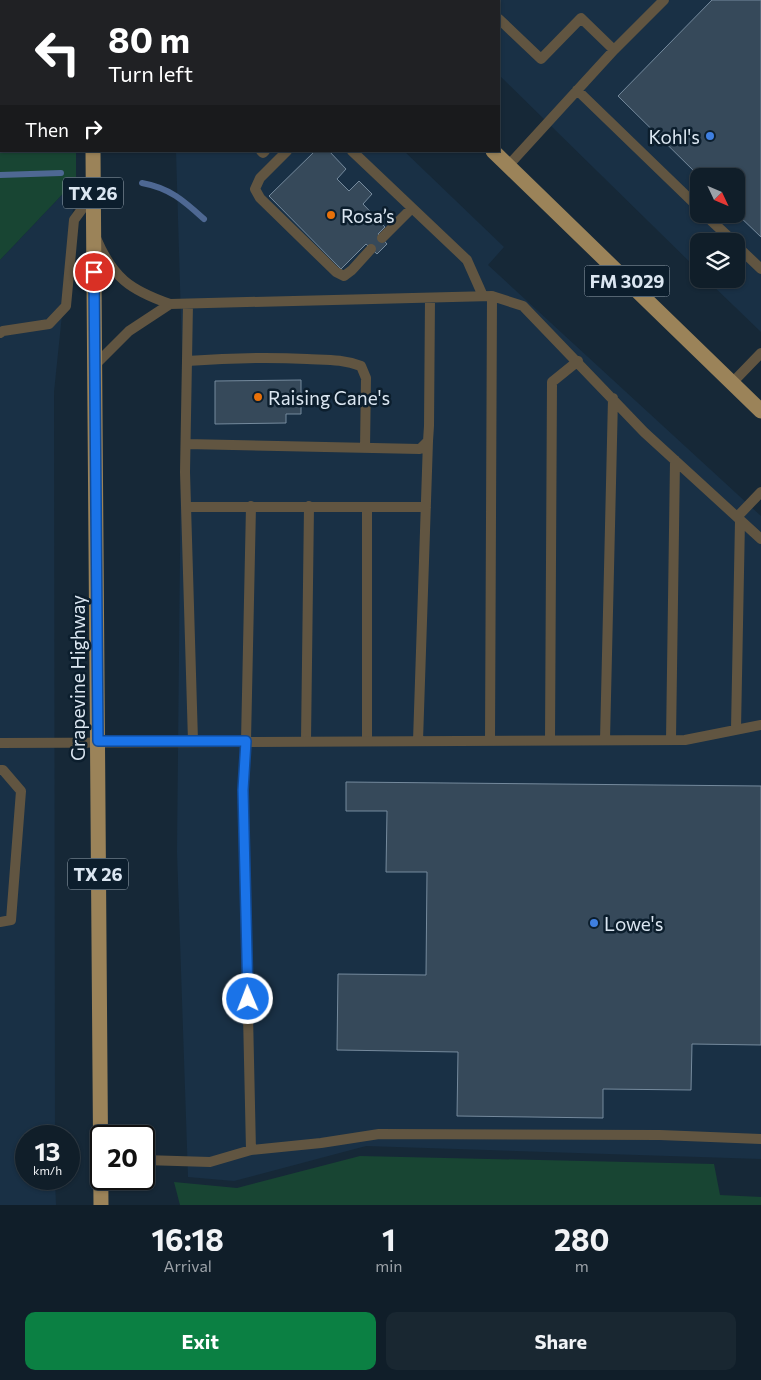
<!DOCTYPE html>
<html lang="en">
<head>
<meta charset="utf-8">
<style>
  body { margin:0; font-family:Commissioner,sans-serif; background:#192731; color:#f1f3f6; height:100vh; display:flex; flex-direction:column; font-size:19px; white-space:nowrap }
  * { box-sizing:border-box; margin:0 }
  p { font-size:16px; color:#9ca2a8 }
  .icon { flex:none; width:28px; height:28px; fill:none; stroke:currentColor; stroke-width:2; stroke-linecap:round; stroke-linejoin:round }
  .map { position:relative; height:1205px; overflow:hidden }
  .panel { display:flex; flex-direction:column; background:#101e29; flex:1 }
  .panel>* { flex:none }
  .top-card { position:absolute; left:0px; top:0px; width:500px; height:152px; box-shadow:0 1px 4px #0004,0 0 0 1px #303c46; background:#202124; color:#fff; overflow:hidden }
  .needle { width:32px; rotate:134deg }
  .tools { position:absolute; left:690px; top:168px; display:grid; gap:10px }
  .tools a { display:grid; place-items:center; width:55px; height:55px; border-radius:10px; background:#101e29; box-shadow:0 1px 4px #0004,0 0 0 1px #303c46; font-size:25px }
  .speed { position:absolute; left:15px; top:1125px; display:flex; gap:10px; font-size:25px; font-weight:700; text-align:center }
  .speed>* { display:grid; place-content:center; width:65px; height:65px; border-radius:50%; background:#101e29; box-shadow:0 1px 4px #0004,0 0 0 1px #303c46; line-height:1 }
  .speed small { font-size:12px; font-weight:400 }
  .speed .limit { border:2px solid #111; border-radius:8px; background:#fff; color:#111 }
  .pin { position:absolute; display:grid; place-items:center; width:42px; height:42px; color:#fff; margin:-21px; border:2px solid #fff; border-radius:50%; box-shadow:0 1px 5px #0007 }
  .me { position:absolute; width:55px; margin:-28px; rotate:359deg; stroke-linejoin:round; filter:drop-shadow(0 0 4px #0008) }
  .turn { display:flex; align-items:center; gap:18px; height:105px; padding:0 25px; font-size:22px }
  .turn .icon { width:65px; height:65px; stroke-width:2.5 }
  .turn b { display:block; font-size:35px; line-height:42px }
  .then { display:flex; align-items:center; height:48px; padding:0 25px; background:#0003; gap:10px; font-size:19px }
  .eta { display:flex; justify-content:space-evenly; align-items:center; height:85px; text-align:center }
  .eta b { font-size:30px; font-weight:700; line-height:35px }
  .primary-button { display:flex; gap:10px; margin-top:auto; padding:10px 25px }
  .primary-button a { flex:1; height:58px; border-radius:10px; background:#0b8043; color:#fff; font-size:20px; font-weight:700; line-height:58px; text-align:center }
  .primary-button a+a { background:#192731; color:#f1f3f6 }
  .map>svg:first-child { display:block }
  .built { fill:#193045; fill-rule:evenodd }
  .green { fill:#184533 }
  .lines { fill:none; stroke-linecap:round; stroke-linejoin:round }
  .stream { stroke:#4e6893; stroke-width:6 }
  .building { fill:#36495a; stroke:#758a9d }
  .lane { stroke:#615541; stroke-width:10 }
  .primary { stroke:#9b8359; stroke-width:15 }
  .route-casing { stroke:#114b97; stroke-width:12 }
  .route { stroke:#1a73e8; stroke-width:9 }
  .shop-dot { fill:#3f7fe0; stroke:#0c1e2d; stroke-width:2 }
  .food-dot { fill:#e8710a; stroke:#0c1e2d; stroke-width:2 }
  .labels { text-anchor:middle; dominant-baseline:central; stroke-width:5; stroke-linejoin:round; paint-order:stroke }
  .shield { fill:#0c1e2d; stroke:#9daab6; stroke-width:1 }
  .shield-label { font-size:18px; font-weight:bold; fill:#dbe6f1 }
  .poi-label { font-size:19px; fill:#dbe6f1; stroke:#0c1e2d; text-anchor:start }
  .street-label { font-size:19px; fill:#dbe6f1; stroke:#0c1e2d }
</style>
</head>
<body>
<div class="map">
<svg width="761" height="1205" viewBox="0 0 761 1205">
  <rect width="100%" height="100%" fill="#162837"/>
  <path class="built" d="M422,0H761V332L706,279H736V241H699V271L499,75V1ZM699,176H736V214H699Z
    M176,151H404L504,247L488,265L761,516V1159L366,1146L234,1181L188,1177L177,852L182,353Z
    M76,180L54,392L55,1136H26V1179H55L56,1205H0V260Z"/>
  <path class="green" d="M0,0H75L1,1V151H76V180L0,260Z
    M360,1156L714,1164L720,1195L761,1197V1205H180L174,1182L237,1188Z"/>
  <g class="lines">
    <path class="stream" d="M0,175L61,173
      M142,183C170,188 184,201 204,219"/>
  </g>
  <path class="building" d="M712,0H761V237L736,213V176H699L618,96Z
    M315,151H329L346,169L337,179L349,191L359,181L372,194L363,204L385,227L378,234L387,244L377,254L366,244L341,269L269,196Z
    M301,380V414H286V423L215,424V381Z
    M346,782L761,786V1045L692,1044L691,1090L603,1089V1118L457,1116L458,1052L337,1050L338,974L426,975L427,872H386L387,811H346Z"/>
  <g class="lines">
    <path class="lane" d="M479,0L480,1
      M400,1L401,0
      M499,19L541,59L581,18L614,50L664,0
      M577,90L699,208
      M261,151L263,153L265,151
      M287,151L260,178L255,189L260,198L336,272L344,276L352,270L371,249
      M352,151L467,260L483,296
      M508,166L614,50
      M704,214L733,241
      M96,238C113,278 130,290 170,304L492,296L523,306L644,432L761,539
      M382,238L412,208
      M736,245L761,269
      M188,304L185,472L193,741
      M0,333L3,331L49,324L66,306L74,220L93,194
      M187,361C227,358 267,357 307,359C326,360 343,359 361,366L366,378L365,448
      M95,365L129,331L170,304
      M732,383L761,353
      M186,444L420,449L428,441L429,426L430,298
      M251,506L246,741L243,790L251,1150
      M186,507H426
      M737,517L761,492
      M736,729L740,520
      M490,740L492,296
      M550,740L552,382L578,361
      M605,740L613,398
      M671,740L675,460
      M306,741L309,506
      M367,741V507
      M418,741L428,441
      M0,743L685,740L761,725
      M0,770H3L21,791L11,920L0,922
      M144,1160L210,1162L251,1150L321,1143L379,1134L660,1135L761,1139"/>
    <path class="primary" d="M92,0V1
      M338,0L339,1
      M93,151L101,1205
      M493,151L761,411"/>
  </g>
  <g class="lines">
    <defs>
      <path id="route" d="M94,272L98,741H246L243,790L248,999"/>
    </defs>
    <use href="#route" class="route-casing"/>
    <use href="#route" class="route"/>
  </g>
  <g class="shop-dot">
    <circle cx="710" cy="136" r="5"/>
    <circle cx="594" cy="923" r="5"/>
  </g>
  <g class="food-dot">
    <circle cx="331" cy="215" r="5"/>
    <circle cx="258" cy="397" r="5"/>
  </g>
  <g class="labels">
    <g class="shield">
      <rect x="63" y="177.5" width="60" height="31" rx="4"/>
      <rect x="584.5" y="265.5" width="85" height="31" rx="4"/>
      <rect x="68" y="858.5" width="60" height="31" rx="4"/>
    </g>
    <g class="shield-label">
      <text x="93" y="193">TX 26</text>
      <text x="627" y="281">FM 3029</text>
      <text x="98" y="874">TX 26</text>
    </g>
    <g class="poi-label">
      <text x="700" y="136" text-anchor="end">Kohl's</text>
      <text x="341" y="215">Rosa’s</text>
      <text x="268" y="397">Raising Cane's</text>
      <text x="604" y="923">Lowe's</text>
    </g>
    <g class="street-label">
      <text transform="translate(77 678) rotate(-90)">Grapevine Highway</text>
    </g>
  </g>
</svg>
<div class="tools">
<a><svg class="needle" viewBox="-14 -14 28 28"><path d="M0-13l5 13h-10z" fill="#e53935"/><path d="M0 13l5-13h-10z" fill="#9ca2a8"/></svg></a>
<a><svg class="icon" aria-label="layers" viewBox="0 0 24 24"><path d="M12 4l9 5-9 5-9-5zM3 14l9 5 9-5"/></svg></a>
</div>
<div class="speed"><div>13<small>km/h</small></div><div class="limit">20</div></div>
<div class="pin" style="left:94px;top:272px;background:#d93025"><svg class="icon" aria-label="arrive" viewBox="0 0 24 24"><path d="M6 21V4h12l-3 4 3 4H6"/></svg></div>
<svg class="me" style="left:248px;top:999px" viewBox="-20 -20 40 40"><circle r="17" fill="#1a73e8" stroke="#fff" stroke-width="3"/><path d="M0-11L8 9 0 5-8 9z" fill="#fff"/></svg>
<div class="top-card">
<div class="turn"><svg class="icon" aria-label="left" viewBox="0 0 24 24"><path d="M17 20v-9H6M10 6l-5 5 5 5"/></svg><div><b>80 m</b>Turn left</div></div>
<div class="then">Then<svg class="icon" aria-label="right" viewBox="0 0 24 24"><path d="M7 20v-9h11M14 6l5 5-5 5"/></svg></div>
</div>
</div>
<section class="panel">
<div class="eta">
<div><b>16:18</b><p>Arrival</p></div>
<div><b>1</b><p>min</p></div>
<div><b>280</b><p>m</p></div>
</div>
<div class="primary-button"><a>Exit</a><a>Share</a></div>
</section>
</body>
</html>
